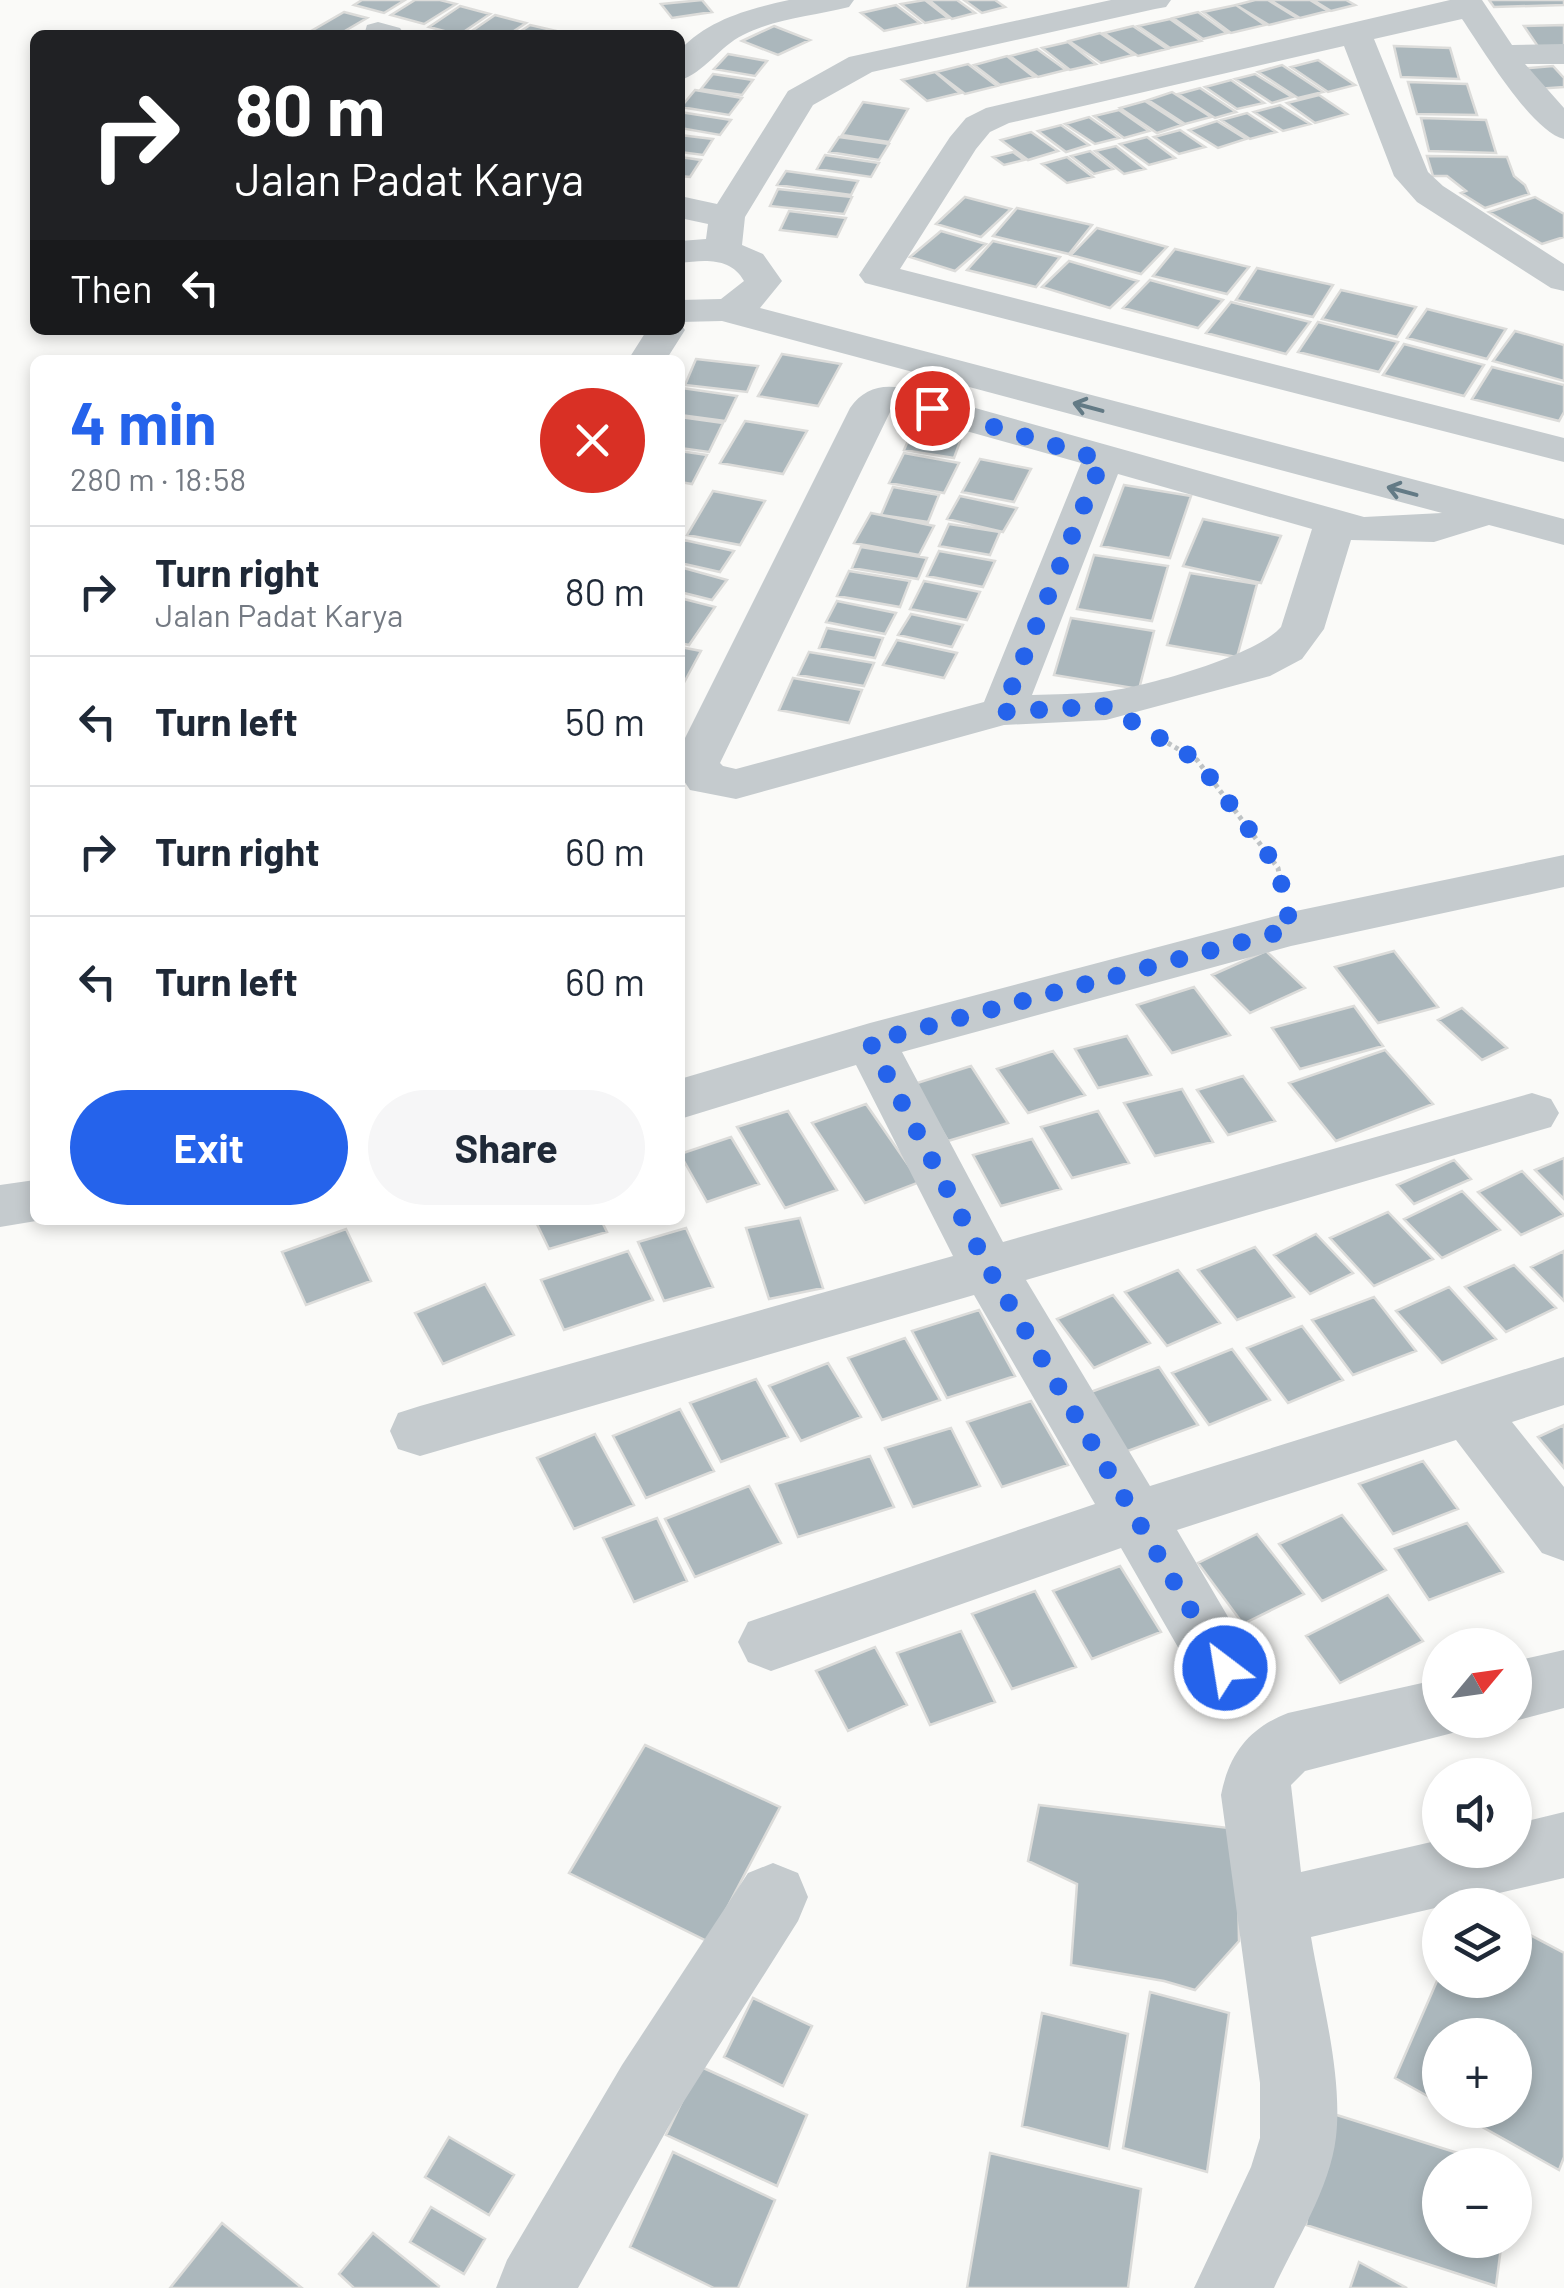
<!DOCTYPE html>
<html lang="en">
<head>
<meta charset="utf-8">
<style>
  body { margin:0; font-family:Barlow,sans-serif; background:#f6f6f7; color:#1f2937; height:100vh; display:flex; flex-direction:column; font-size:38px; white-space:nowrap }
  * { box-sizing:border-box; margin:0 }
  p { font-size:32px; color:#747a83 }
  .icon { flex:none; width:55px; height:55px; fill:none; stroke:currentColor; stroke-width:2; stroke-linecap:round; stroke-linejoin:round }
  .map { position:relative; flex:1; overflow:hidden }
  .drawer { position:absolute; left:30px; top:355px; width:655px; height:870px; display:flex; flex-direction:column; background:#fff; border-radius:15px; box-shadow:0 5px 15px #0003 }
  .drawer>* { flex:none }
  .banner { position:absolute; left:30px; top:30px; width:655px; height:305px; border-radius:15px; box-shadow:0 5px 15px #0003; background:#202124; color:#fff; overflow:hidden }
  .needle { width:65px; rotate:61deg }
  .controls { position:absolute; left:1422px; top:1628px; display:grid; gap:20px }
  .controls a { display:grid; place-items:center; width:110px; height:110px; border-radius:50%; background:#fff; box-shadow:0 5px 15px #0003; font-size:50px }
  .pin { position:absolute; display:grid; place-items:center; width:85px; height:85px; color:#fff; margin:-42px; border:5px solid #fff; border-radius:50%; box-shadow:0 2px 10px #0007 }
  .me { position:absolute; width:110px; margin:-55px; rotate:329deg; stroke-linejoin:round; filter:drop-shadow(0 0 8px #0008) }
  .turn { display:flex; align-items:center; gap:35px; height:210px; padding:0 40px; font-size:45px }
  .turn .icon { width:130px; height:130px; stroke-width:2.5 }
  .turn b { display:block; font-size:70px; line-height:85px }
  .then { display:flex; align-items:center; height:95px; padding:0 40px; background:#0003; gap:20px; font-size:38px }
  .round { display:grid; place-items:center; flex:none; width:105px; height:105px; border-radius:52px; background:#f6f6f7 }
  .head { display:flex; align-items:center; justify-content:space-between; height:170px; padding:0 40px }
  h1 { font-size:60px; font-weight:700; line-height:75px; color:#2563eb }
  .action { display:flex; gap:20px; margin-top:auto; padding:20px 40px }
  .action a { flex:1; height:115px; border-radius:60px; background:#2563eb; color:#fff; font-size:40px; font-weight:700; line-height:115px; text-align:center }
  .action a+a { background:#f6f6f7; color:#1f2937 }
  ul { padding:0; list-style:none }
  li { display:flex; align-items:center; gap:30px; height:130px; padding:0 40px; border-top:2px solid #e0e1e3 }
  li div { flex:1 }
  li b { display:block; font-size:38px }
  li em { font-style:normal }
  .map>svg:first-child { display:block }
  .building { fill:#abb7bc; stroke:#dcdcda; stroke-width:2.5 }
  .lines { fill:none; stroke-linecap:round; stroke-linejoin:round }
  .path { stroke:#bfc3c5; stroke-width:5; stroke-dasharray:4 4; stroke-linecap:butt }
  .minor { fill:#c5cbce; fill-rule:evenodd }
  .oneway { stroke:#637a85 }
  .route { stroke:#2563eb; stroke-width:18; stroke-dasharray:0 32.4 }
</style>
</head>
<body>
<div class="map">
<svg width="1564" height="2288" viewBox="0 0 1564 2288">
  <rect width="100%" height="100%" fill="#fafaf8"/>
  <path class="building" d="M362,0H405L384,13L354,5Z
    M415,0H440L456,4L424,24L391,15Z
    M702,0L712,12L672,18L661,4Z
    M925,0L948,18L925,23L901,4Z
    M929,0H957L975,13L952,19Z
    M964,0H995L1005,7L982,13Z
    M1255,0H1268L1297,18L1269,25L1236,5Z
    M1270,0H1310L1328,11L1300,18Z
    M1313,0H1346L1355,5L1331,11Z
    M1489,0H1564V5L1494,7Z
    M896,5L920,23L884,31L861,13Z
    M1236,5L1265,25L1231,33L1203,12Z
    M460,6L490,14L459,35L429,27Z
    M344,12L367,18L338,35L313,30Z
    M1198,12L1227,33L1203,39L1173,18Z
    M495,15L526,23L508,35H466Z
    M1170,19L1201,41L1170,48L1138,26Z
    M530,25L565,33L515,35Z
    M1564,25V48H1539L1524,26Z
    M774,26L810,40L778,55L742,41Z
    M1133,26L1167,49L1138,56L1104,33Z
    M1100,33L1133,55L1101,63L1069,41Z
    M1068,42L1096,64L1070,70L1042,48Z
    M1394,46L1450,48L1459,79L1401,77Z
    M1037,49L1066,70L1038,77L1010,56Z
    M728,54L767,61L755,76L714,69Z
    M1007,56L1034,77L1000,85L974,65Z
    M1318,60L1355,85L1328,92L1291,67Z
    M968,64L997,86L965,94L936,72Z
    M1282,65L1323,92L1298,98L1258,72Z
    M1553,66L1564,78V87L1536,89L1518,69Z
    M935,72L960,93L927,101L902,80Z
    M713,74L753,80L742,95L701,89Z
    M1255,74L1292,97L1272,103L1235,79Z
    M1231,80L1264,103L1237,109L1205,87Z
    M1408,82L1467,84L1477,115L1417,114Z
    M1200,88L1236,112L1215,118L1178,94Z
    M695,90L742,98L729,115L681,107Z
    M1172,92L1211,117L1185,124L1148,100Z
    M1319,95L1347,114L1315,123L1287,103Z
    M1145,101L1182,125L1157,133L1120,108Z
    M863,102L908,109L889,142L842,135Z
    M1280,105L1310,124L1283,131L1254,112Z
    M1119,110L1149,131L1124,138L1094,116Z
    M680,112L731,120L720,135L680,128Z
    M1247,113L1276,132L1250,139L1221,120Z
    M1089,117L1119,138L1095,144L1065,124Z
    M1421,118L1486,120L1496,153L1429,151Z
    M1217,121L1246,139L1218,148L1189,130Z
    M1061,125L1089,145L1066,152L1038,131Z
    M1180,130L1205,147L1179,154L1154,137Z
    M1031,132L1058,151L1028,160L1001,140Z
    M680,135L713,139L703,155L680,152Z
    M839,137L889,144L879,160L829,152Z
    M1147,137L1175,158L1149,165L1120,144Z
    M1116,146L1145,169L1124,174L1095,151Z
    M1090,151L1113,169L1094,174L1071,156Z
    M1013,152L1024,160L1004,165L993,157Z
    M825,155L879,163L871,177L817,169Z
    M1427,156L1507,157L1514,176L1525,185L1529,194L1485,208L1461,193L1466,191L1447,176H1433Z
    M680,157L701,160L690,177L680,176Z
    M1067,157L1093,177L1067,183L1042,164Z
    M786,171L858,181L851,195L777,185Z
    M778,189L852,197L844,214L770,206Z
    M965,197L1011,209L981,237L936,224Z
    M1535,197L1564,214V237L1542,244L1489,212Z
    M1017,208L1092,225L1069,254L993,236Z
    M789,211L846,218L837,237L780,230Z
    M1097,228L1167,247L1141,274L1071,255Z
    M941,231L986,244L955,271L910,257Z
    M993,241L1060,257L1036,287L967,270Z
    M1175,249L1249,267L1227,294L1153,276Z
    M1069,261L1138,281L1110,308L1042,287Z
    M1257,268L1333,285L1313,317L1236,300Z
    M1150,280L1223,300L1198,328L1123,308Z
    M1341,290L1416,307L1397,337L1322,319Z
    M1231,302L1310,322L1286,354L1206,333Z
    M1427,309L1506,329L1487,359L1407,338Z
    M1318,322L1398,342L1379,372L1298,352Z
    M1515,331L1564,345V381L1493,361Z
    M1404,344L1484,365L1464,396L1383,375Z
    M782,354L841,364L818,406L758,396Z
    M696,359L758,366L747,392L685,385Z
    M1492,367L1564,385V412L1559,421L1472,399Z
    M682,388L737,396L725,421L680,415Z
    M680,417L723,423L709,452L680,448Z
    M745,421L807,431L783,474L720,463Z
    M913,429L962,436L954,458L904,450Z
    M680,451L707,455L692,484L680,482Z
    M904,453L959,463L944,493L889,483Z
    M980,459L1031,469L1014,502L962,492Z
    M1124,485L1191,496L1170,558L1101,546Z
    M893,487L939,495L928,522L881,515Z
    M713,491L765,501L740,545L687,535Z
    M960,496L1017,508L1003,532L947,519Z
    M871,513L934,526L919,555L854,543Z
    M1203,519L1281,536L1261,583L1183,566Z
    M949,524L1000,532L990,555L939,546Z
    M684,540L734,551L720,572L680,563Z
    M861,547L927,558L918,579L852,568Z
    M939,551L995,561L983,587L927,576Z
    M1094,555L1168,566L1152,621L1077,609Z
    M680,567L727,580L712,600L680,592Z
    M849,571L910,581L900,607L837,596Z
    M1190,573L1257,584L1237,657L1167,645Z
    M924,581L980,592L967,620L910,609Z
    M680,598L715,607L689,645L680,643Z
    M837,601L896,613L885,634L826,622Z
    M911,614L963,625L952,647L898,635Z
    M1071,618L1154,631L1139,689L1054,675Z
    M827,628L883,638L875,658L819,648Z
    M897,640L957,653L944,678L883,665Z
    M680,647L701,651L680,690Z
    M809,652L874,663L864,686L798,675Z
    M793,678L862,690L849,723L779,710Z
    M1266,951L1305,988L1250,1013L1212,975Z
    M1394,951L1438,1007L1378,1023L1335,967Z
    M1194,987L1230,1035L1172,1053L1137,1005Z
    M1354,1006L1383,1046L1300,1069L1272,1028Z
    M1462,1008L1507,1048L1482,1060L1438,1020Z
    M1127,1036L1151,1075L1098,1088L1075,1049Z
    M1385,1050L1433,1104L1336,1141L1289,1083Z
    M1053,1051L1085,1095L1028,1113L997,1069Z
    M971,1066L1008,1123L948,1141L914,1084Z
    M1243,1076L1275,1121L1228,1135L1197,1090Z
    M1182,1089L1213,1142L1155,1156L1124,1103Z
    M866,1104L920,1182L865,1203L812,1123Z
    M788,1111L837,1190L785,1208L737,1127Z
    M1098,1111L1129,1163L1072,1178L1041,1127Z
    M731,1137L759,1184L707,1202L680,1154Z
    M1032,1139L1061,1189L1001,1206L973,1155Z
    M1564,1158V1199L1535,1170Z
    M1454,1160L1471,1179L1414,1204L1397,1185Z
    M1522,1171L1564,1215L1521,1235L1478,1192Z
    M1462,1191L1500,1230L1442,1258L1404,1219Z
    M1388,1212L1433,1259L1374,1286L1330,1238Z
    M800,1218L823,1288L769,1299L746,1228Z
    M535,1220H601L607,1232L549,1249Z
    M686,1228L713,1287L664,1301L638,1242Z
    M346,1229L371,1281L306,1305L282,1252Z
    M1316,1234L1353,1273L1310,1294L1274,1255Z
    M1255,1247L1294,1297L1237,1320L1198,1270Z
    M628,1251L653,1300L564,1330L541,1280Z
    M1564,1251V1301L1531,1267Z
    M1514,1265L1556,1308L1506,1332L1465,1287Z
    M1178,1270L1220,1323L1167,1346L1125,1292Z
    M485,1284L514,1335L443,1364L415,1313Z
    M1449,1287L1496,1339L1442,1363L1396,1311Z
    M1113,1295L1150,1343L1094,1368L1057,1319Z
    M1374,1297L1416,1351L1353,1375L1312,1320Z
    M979,1310L1015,1376L947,1398L912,1331Z
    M1302,1326L1343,1380L1288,1403L1247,1348Z
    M905,1338L940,1400L882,1420L848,1358Z
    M1232,1349L1270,1400L1209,1425L1172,1373Z
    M828,1363L861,1417L801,1441L769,1386Z
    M1159,1367L1198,1425L1125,1452L1088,1393Z
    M756,1379L788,1437L721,1462L690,1403Z
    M1031,1401L1068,1465L1002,1487L967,1422Z
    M680,1409L714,1471L646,1498L613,1436Z
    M1564,1425V1468L1538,1437Z
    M951,1428L980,1486L913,1507L885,1448Z
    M595,1434L634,1505L574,1529L537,1458Z
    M870,1456L894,1507L798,1537L776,1484Z
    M1423,1461L1458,1509L1393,1534L1359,1484Z
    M749,1486L781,1543L695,1577L665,1519Z
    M1342,1515L1386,1570L1322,1601L1279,1544Z
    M657,1518L687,1581L634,1602L603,1538Z
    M1467,1523L1503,1572L1429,1600L1395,1549Z
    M1257,1534L1304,1594L1243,1624L1198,1563Z
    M1120,1566L1161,1632L1092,1659L1053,1591Z
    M1035,1591L1076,1667L1012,1689L972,1614Z
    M1388,1595L1423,1641L1340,1683L1306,1636Z
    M961,1631L995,1702L930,1725L897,1653Z
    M875,1647L907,1705L848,1731L816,1671Z
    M645,1745L780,1807L709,1942L569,1873Z
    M1039,1805L1237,1829L1239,1941L1195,1990L1164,1981L1071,1965L1077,1884L1028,1861Z
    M1515,1927L1564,1953V2157L1559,2170L1452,2110H1515V2035H1440V2103L1395,2078L1440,1974V1980H1515Z
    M1150,1992L1229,2013L1207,2172L1123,2148Z
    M753,1998L812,2026L783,2086L724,2057Z
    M1042,2013L1128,2034L1109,2149L1022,2126Z
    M699,2066L807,2115L777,2186L666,2135Z
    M1324,2111L1496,2165H1440V2240H1502L1496,2286L1306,2225Z
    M449,2137L514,2175L489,2215L425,2177Z
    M673,2152L775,2200L738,2288H714L630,2247Z
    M990,2153L1141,2189L1128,2288H967Z
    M431,2207L485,2239L464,2274L410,2242Z
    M222,2223L302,2288H170Z
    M373,2233L439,2286L438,2288H354L339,2274Z
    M1359,2262L1407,2288H1350Z"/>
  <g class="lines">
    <path class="path" d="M1161,739L1197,760L1278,868L1281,884"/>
    <path class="minor" d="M789,0H854L849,7C814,16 776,18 743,35C720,46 703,74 680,80V50C709,19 749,9 789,0Z
      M1111,0H1171L1166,7L1155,9L872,72L813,105L745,217L742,245L763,254L782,281L760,308L1564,519V545L1489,525L1434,542L1351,540L1324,629L1302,659L1270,676L1106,720L1004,725L736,799L690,790L680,775V748L850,408C865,386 886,383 911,390L1364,517L1442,513L722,321L680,322V300L721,299L744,281C731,257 704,260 680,263V241L706,239L708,224L680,218V196L717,204L788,91L849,57ZM891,410L1081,463L984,702L736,769L723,766L720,763ZM1118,474L1312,529L1281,627C1256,656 1142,688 1102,692C1079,694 1055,694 1032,695Z
      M1450,0H1482L1512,45L1564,44V64H1525L1564,108V139C1531,131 1482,48 1462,19L1374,39L1428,172L1443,186L1564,264V291L1551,288L1417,202L1394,176L1344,46L1009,123L990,132L976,149L900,269L1564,438V462L865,283L859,275L950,137L966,118L986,108Z
      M378,22L400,28L405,35H364L367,25Z
      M680,323L685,330L666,360H628L647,330H680Z
      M1564,855V887L1291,946L902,1052L1003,1242L1532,1093L1551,1099L1559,1113L1551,1127L1026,1280L1150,1486L1564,1357V1405L1512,1422L1564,1487V1561L1542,1553L1456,1440L1177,1530L1258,1668L1248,1689L1225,1697L1202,1689L1121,1548L771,1671L748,1662L738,1642L748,1622L1095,1504L974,1295L420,1456L398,1449L390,1431L398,1413L420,1406L953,1256L856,1065L680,1119V1079L870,1023L1291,912Z
      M35,1180V1220H42L0,1227V1185Z
      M1564,1650V1708L1515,1721L1513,1720L1515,1661Z
      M1440,1679V1720H1468L1464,1730L1305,1771L1291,1785L1301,1872L1440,1840V1850H1515V1824L1564,1812V1878L1311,1937C1321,1997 1343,2076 1336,2137C1330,2189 1295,2242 1274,2288H1194L1251,2167L1260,2138V2083L1221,1795C1229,1754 1249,1728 1288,1713Z
      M773,1863L798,1873L808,1897L798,1921L674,2117L578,2288H496L507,2260L622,2065L748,1873Z"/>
  </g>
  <defs><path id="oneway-shaft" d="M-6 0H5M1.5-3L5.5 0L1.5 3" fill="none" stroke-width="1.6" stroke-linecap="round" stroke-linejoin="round" transform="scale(2.5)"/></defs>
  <g class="oneway">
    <use href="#oneway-shaft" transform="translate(1088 407) rotate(-165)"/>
    <use href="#oneway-shaft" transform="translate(1402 491) rotate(-165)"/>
  </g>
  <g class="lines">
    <path class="route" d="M932,408L1102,460L1002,712L1106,706L1197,760L1278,868L1291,929L870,1042L990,1271L1225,1668"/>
  </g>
</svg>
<div class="controls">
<a><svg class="needle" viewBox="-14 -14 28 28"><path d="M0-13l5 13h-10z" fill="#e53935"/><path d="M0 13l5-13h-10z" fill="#747a83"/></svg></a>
<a><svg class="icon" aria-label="sound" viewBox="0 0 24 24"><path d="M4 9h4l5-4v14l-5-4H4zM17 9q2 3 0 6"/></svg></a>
<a><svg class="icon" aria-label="layers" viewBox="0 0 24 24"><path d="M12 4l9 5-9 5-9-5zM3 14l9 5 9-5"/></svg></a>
<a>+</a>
<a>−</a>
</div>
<div class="pin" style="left:932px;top:408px;background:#d93025"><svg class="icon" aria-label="arrive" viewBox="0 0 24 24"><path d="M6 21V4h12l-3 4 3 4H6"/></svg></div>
<svg class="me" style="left:1225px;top:1668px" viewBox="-20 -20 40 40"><circle r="17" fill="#2563eb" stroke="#fff" stroke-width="3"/><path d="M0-11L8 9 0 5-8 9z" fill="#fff"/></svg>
<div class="banner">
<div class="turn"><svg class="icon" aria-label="right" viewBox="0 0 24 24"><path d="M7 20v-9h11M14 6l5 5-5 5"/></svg><div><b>80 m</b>Jalan Padat Karya</div></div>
<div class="then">Then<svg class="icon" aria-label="left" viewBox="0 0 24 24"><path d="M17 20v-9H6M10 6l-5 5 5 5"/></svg></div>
</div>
<section class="drawer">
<div class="head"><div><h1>4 min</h1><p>280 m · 18:58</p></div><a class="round" style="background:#d93025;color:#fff"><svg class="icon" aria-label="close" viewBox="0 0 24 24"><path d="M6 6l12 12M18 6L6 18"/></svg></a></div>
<ul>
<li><svg class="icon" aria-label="right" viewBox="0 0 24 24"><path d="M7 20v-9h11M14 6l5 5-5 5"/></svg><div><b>Turn right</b><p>Jalan Padat Karya</p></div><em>80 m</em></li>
<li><svg class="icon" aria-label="left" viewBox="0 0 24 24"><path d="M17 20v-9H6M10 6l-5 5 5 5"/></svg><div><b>Turn left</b></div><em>50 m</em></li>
<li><svg class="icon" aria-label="right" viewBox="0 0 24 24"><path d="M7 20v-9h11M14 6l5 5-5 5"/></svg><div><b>Turn right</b></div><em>60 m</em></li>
<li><svg class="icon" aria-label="left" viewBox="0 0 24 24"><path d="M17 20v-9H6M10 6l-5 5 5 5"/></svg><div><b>Turn left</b></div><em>60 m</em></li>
</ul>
<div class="action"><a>Exit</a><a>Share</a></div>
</section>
</div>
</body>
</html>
